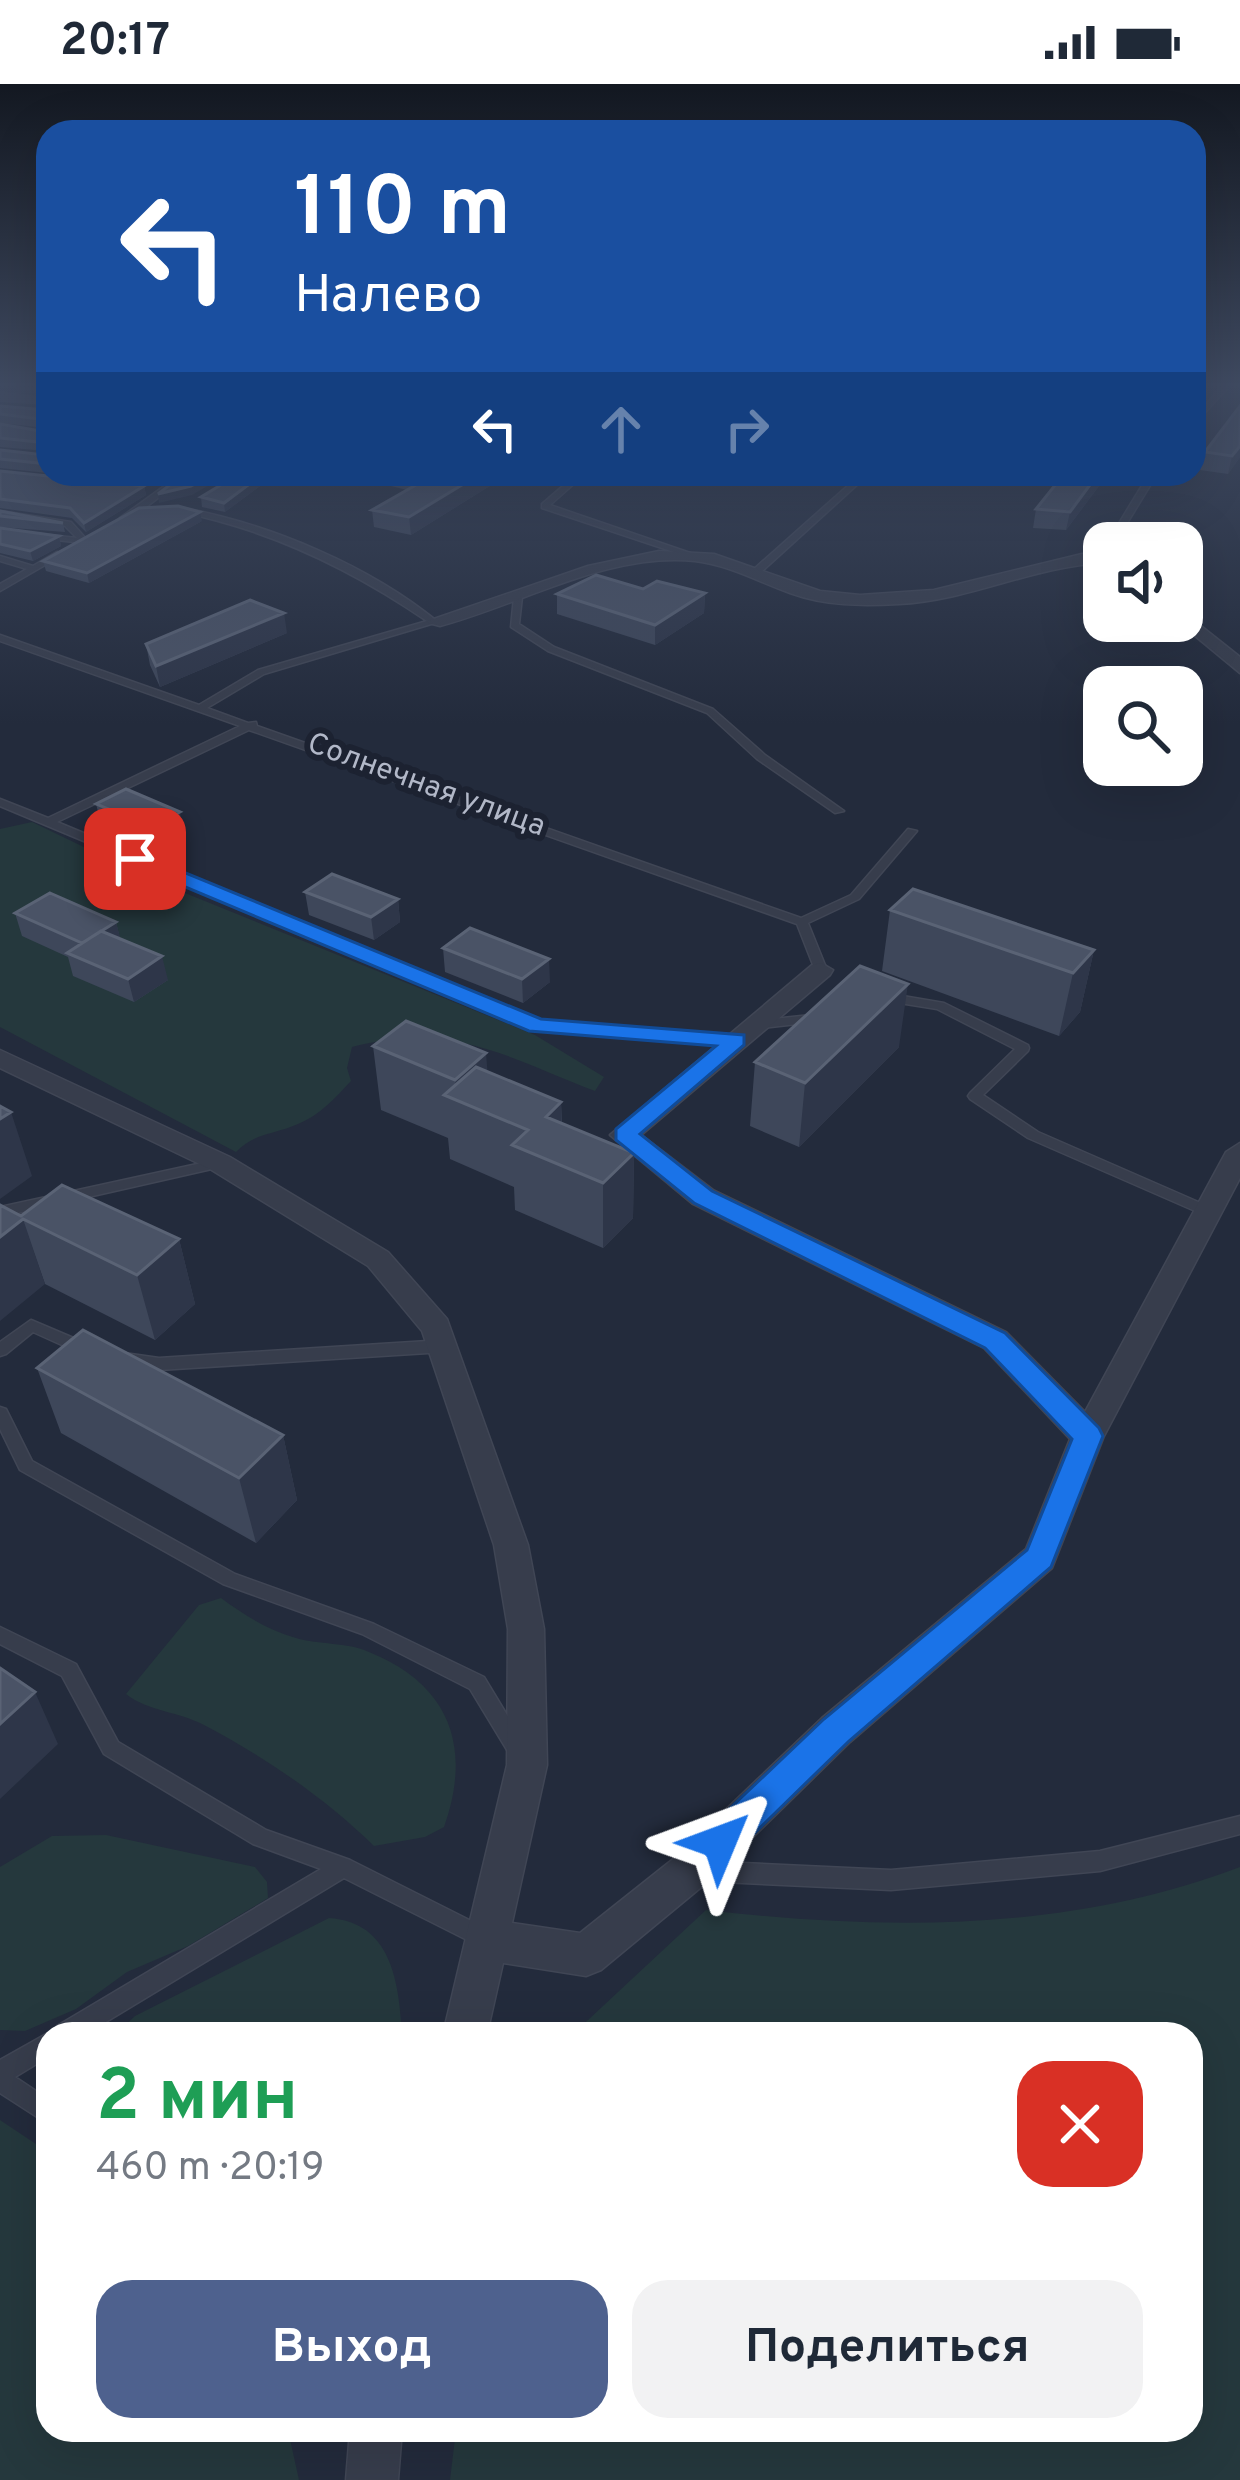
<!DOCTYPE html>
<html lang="ru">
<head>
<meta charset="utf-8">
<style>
  body { margin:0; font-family:Overpass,sans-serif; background:#f2f2f3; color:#1f2937; height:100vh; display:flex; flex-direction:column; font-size:45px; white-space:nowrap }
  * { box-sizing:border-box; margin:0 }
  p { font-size:39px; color:#747a83 }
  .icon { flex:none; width:66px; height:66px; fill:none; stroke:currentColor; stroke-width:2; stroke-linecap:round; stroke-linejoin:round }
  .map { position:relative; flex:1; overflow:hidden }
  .drawer { position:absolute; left:36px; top:1938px; width:1167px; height:420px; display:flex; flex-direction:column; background:#fff; border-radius:36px; box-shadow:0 12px 48px #0002 }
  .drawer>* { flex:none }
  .banner { position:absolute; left:36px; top:36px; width:1170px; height:366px; border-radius:36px; box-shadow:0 12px 48px #0002; background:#1a4fa0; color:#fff; overflow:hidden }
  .buttons { position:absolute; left:1083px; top:438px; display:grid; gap:24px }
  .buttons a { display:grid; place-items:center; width:120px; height:120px; border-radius:24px; background:#fff; box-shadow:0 12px 48px #0002; font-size:60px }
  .pin { position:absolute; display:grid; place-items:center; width:102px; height:102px; color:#fff; margin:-51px; border-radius:24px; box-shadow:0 6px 18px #0006 }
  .me { position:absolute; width:132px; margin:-66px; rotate:46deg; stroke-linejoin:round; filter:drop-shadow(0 0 9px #0008) }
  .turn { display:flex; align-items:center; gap:42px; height:252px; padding:0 60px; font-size:54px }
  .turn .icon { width:156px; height:156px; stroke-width:2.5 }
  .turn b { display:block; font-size:84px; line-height:102px }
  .lanes { display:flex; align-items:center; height:114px; padding:0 60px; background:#0003; justify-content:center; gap:60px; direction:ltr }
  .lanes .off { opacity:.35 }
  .round { display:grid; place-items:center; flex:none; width:126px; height:126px; border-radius:36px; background:#f2f2f3 }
  .head { display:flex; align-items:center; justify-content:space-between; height:204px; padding:0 60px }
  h1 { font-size:72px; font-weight:700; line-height:90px; color:#1e9e55 }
  .cta { display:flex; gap:24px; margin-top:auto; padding:24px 60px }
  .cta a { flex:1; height:138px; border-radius:36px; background:#4e618e; color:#fff; font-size:48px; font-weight:700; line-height:138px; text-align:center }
  .cta a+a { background:#f2f2f3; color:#1f2937 }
  .status { display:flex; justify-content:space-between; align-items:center; height:84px; padding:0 60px; background:#fff; direction:ltr }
  .status svg { height:33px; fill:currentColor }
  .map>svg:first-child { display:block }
  .green { fill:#25383d }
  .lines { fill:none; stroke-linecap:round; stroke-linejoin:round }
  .service-casing { stroke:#404655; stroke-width:3 }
  .minor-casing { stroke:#404655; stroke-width:3 }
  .service { fill:#373d4c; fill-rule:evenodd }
  .minor { fill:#373d4c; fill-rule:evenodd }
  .wall { fill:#3e475a }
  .shaded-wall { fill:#2e3649 }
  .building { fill:#4a5366; stroke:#5a6375; stroke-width:3 }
  .route { fill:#1a73e8; stroke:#114b97; stroke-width:3 }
  .labels { text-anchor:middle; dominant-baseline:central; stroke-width:12; stroke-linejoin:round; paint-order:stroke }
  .far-street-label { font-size:30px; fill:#b2b8c8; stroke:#1c2231 }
</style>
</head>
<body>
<div class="status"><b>20:17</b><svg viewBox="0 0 49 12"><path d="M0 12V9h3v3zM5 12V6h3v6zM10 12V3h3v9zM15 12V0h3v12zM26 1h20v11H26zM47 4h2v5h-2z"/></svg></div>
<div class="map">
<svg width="1240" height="2396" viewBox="0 0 1240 2396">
  <rect width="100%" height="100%" fill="#232b3c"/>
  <path class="green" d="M32,738L148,794L535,951L604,993L595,1007C505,972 450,937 352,963L347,984L351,997C335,1014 320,1031 298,1040C273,1051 256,1048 236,1068L0,943V745Z
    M221,1514C244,1531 268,1546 296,1554C319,1561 347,1558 369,1568C451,1601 472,1664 444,1743L425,1753L374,1762C325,1714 265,1673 204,1641C178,1627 149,1628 126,1610L199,1521Z
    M106,1751L255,1783L267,1798L268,1814L188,1862L127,1888L76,1925L25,1947L0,1946V1783L52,1752Z
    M1240,1783V2396H450L456,2346H1191V1950H573L706,1826C885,1847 1070,1848 1240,1783Z
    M329,1834C391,1838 399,1897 402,1950H116L135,1932Z
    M0,2036L48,2068V2346H288L299,2396H0Z"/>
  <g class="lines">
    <defs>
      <path id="service" d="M1220,304H1227L1194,341V335Z
        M181,390H190L126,438H120V434Z
        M577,390H585L550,421L696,471L689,473L542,424V420Z
        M861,390H869L760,489H754V485Z
        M1149,390H1157L1115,459H1107Z
        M183,424C270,440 370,482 438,538L264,590L207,624L248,639L256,638L257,642L801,834L851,811L908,745L917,747L859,815L808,839L827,886L821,890L815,886L797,840L249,646L57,738L539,938L741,953L742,956L736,960L533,945L0,722V715L48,734L240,642L0,557V551L199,621L258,586L427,537C351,485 271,446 180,428Z
        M0,427L71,438L88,457L84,459L0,450V446L77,454L65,442L0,431Z
        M57,468L64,470L0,507V500L27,485L0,477V472L33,482Z
        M518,510L522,513L519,540L554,563L713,625L765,671L844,727L835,729L757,675L707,629L548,567L511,543L514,513Z
        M891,910L944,919L1028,961L1029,964L1028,967L983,1011L1038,1048L1212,1124L1214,1127L1212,1130H1202L1028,1054L970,1015L968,1012L970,1009L1015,965L937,925L887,917V911Z
        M811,931L817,935L815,938L754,945L748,941L754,937Z
        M220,1075L225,1076L227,1079L225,1082L0,1133V1123Z
        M31,1236L90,1261L92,1265L90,1269L84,1271L33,1248L6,1270L0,1272V1258Z
        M444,1256L450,1258L452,1262L450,1266L444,1268L159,1286L124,1281L118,1279L116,1275L118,1271L124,1269L159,1274Z
        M0,1323L6,1325L32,1377L235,1490L374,1540L484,1593L524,1659L527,1665L524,1671L517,1674L510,1671L470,1605L362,1550L223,1500L20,1386L0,1345Z
        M0,1543L76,1580L118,1658L266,1746L350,1776L493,1848L497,1855L493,1862L486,1865L479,1862L344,1794L86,1950H54L57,1942L321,1785L253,1760L104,1670L62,1592L0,1560Z
        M1240,1732V1750L1100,1787L891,1806L700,1797L693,1794L690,1787L693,1780L700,1777L891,1786L1100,1767Z
        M48,1949L51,1950H48V1973L15,1993L48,2015V2040L0,2009V1976Z"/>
      <path id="minor" d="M659,467L714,470L820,507L860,511L934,506L1082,470L1104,469V479C1033,482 969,517 899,520C861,522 826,522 790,509C759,498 729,481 695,477C608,468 523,520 440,542L425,538L588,482Z
        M1182,527L1240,573V589L1177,537H1182Z
        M821,879L833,886L830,891L641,1051L713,1106L1006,1248L1085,1328L1226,1068L1240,1059V1094L1104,1352L1052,1484L850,1658L705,1800L601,1886L586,1892L503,1879L487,1950H443L507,1681L508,1545L494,1461L422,1247L368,1182L210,1085L0,984V966L230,1073L388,1168L447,1235L528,1461L544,1545L547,1681L512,1839L580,1849L677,1772L822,1634L1026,1465L1070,1355L984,1264L693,1120L610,1051L812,881Z
        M350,2346H402L398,2396H346Z"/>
    </defs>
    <use href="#service" class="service-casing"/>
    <use href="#minor" class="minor-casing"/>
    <use href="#service" class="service"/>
    <use href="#minor" class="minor"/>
  </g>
  <path class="wall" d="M8,304H48V308Z
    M0,307L44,313L46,321L0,318Z
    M0,322L46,326L48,324V367L0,363V340L46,348L47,344L0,339Z
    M0,366L45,371L48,369V389L0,384Z
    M1205,368L1240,373L1228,390L1200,386Z
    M0,387L144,402L146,411L86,448L72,434L0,424Z
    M64,390H174L162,399Z
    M239,390H276L225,428L202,423L201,413Z
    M367,390H509L411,451L374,443L372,426L407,406L367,396Z
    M1108,390L1066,446L1033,444L1036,425Z
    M0,427L63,439L65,448L0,443Z
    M202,437L89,499L46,487L43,477Z
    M0,444L59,452L61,462L33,477L0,469Z
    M643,505L705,509L704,529L655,561L557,530V510Z
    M287,549L160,603L150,581L146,560Z
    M96,720L184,750L156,766L102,743Z
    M305,808L398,815L400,838L374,856L309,831Z
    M890,826L1094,866L1080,928L1059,952L882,887Z
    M15,829L116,838L120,855L168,896L134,918L73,892L68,873L22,852Z
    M443,864L550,898L523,919L445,888Z
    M373,962L488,988L561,1018L562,1039L634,1069L633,1134L603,1164L515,1126L514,1103L450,1075L448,1054L381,1026Z
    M899,963L799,1063L750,1042L755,978Z
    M21,1132L179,1155L195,1220L155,1256L45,1200Z
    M37,1284L283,1351L297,1416L256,1459L61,1349Z"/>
  <path class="shaded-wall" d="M1240,362V373L1228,390L1232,372Z
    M160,390H174L162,399Z
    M211,390H228L192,411L159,419L158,410Z
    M263,390H276L225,428L224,419Z
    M480,390H509L411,451L409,433Z
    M1098,390H1108L1066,446L1070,428Z
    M144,402L146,411L86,448L84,439Z
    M200,428L202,437L89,499L87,489Z
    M59,452L61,462L33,477L30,467Z
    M705,509L704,529L655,561V541Z
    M284,529L287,549L160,603L156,582Z
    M180,728L184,750L156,766L151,743Z
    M398,815L400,838L374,856L371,833Z
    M116,838L122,861L82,859Z
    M1094,866L1080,928L1059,952L1073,889Z
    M162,872L168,896L134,918L128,895Z
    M549,875L550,898L523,919L522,895Z
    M908,900L899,963L799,1063L805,999Z
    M486,969L491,1031L457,1017L455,996Z
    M561,1018L563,1083L546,1033Z
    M11,1028L32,1092L0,1115V1035Z
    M634,1069L633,1134L603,1164V1099Z
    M23,1135L45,1200L0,1237V1153Z
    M179,1155L195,1220L155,1256L137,1191Z
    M283,1351L297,1416L256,1459L239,1394Z
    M35,1608L58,1660L0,1715V1640Z"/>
  <path class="building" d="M0,322L46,326L48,324V336L0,330Z
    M1240,322V362L1232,372L1205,368Z
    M0,340L46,348L48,341V362L47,359L0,354Z
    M0,366L45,371L48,369V380L0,375Z
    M0,387L144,402L84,439L70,424L0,415Z
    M184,390H211L191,402L158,410Z
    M239,390H263L224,419L201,413Z
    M411,390H480L409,433L372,426L428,394Z
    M1064,390H1098L1070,428L1036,425Z
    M178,422L200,428L87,489L43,477L139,424Z
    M0,427L63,439L0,432Z
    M0,444L59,452L30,467L0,460Z
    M596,491L643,505L657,497L705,509L655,541L557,510Z
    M250,516L284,529L156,582L146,560Z
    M126,705L180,728L151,743L96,720Z
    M332,790L398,815L371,833L305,808Z
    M913,805L1094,866L1073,889L890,826Z
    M50,809L116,838L82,859L15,829Z
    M470,844L549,875L522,895L443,864Z
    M101,847L162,872L128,895L67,869Z
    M860,882L908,900L805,999L755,978Z
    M406,937L486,969L455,996L373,962Z
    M476,983L561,1018L546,1033L634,1069L603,1099L512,1061L528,1046L444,1011Z
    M0,1022L11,1028L0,1035Z
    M62,1101L179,1155L137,1191L23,1135L0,1153V1121L21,1132Z
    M83,1246L283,1351L239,1394L37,1284Z
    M0,1584L35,1608L0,1640Z"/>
  <linearGradient id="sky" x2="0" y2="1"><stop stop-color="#131821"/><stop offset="0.47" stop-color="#3f4a61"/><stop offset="1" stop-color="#3f4a61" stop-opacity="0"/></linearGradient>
  <rect width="1240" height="640" fill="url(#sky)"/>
  <path class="route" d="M128,771H142L541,935L744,951V961L640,1050L712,1107L1005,1249L1099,1344L1103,1352L1051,1483L849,1657L733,1770L720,1775L707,1770L702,1758L707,1746L824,1635L1027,1466L1072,1355L985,1264L694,1119L616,1056V1045L716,962L529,947L128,779Z"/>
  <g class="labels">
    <g class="far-street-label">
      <text transform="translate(426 702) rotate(20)">Солнечная улица</text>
    </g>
  </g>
</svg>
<div class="buttons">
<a><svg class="icon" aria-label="sound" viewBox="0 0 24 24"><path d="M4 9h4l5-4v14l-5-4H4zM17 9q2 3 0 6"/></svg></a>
<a><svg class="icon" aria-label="search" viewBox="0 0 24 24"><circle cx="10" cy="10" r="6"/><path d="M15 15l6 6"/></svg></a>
</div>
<div class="pin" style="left:135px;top:775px;background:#d93025"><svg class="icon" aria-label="arrive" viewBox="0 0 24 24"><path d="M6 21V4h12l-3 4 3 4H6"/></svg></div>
<svg class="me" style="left:720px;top:1758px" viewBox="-20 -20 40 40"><path d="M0-17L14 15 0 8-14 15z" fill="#1a73e8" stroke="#fff" stroke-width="4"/></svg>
<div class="banner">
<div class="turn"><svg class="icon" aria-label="left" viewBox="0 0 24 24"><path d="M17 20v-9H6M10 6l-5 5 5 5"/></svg><div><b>110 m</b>Налево</div></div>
<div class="lanes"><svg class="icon" aria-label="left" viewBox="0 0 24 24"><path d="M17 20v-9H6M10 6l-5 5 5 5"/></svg><svg class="icon off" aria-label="ahead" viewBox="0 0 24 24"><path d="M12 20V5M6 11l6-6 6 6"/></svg><svg class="icon off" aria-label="right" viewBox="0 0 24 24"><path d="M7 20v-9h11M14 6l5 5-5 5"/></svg></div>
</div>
<section class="drawer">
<div class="head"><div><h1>2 мин</h1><p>460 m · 20:19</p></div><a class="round" style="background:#d93025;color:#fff"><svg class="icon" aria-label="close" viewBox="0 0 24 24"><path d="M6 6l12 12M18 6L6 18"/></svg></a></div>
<div class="cta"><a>Выход</a><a>Поделиться</a></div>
</section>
</div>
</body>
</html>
